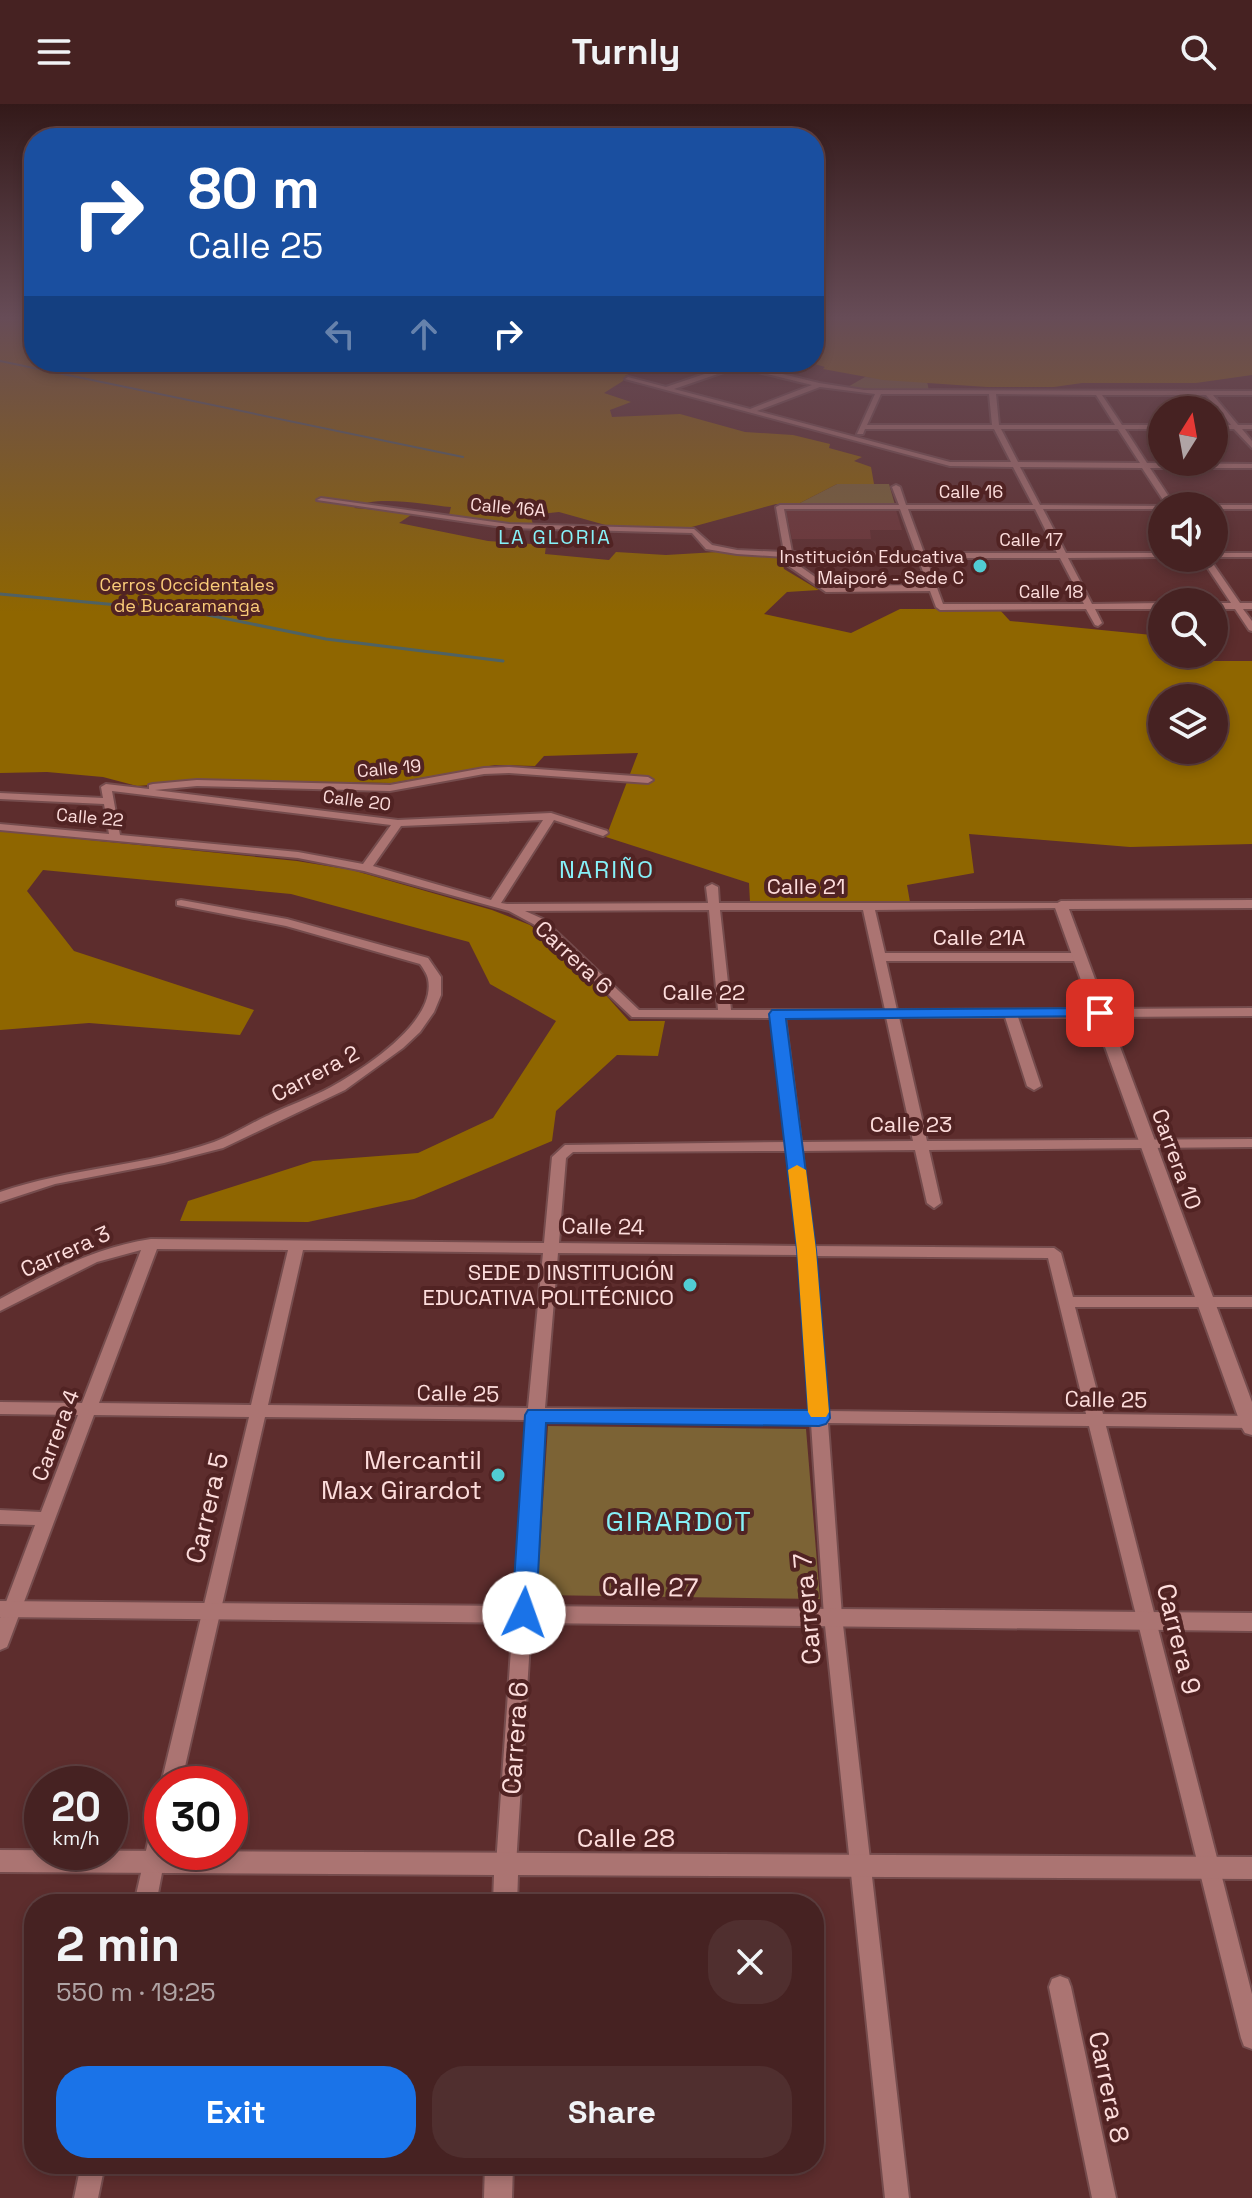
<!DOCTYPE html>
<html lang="en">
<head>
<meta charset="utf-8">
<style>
  body { margin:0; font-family:"Space Grotesk",sans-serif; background:#502f2f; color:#f1f3f6; height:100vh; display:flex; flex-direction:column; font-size:30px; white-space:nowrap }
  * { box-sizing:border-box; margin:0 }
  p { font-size:26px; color:#b0a4a5 }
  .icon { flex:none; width:44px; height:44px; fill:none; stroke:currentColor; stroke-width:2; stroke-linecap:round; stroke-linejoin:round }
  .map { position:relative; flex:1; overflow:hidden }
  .side { position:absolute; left:24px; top:1790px; width:800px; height:280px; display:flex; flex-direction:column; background:#462222; border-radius:32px; box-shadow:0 4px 12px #0003,0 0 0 2px #5e3f40 }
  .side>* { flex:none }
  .hud { position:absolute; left:24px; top:24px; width:800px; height:244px; border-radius:32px; box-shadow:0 4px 12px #0003,0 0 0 2px #5e3f40; background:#1a4fa0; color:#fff; overflow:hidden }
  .needle { width:52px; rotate:11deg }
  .fabs { position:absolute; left:1148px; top:292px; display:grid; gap:16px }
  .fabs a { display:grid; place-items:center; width:80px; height:80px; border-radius:50%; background:#462222; box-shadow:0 4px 12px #0003,0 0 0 2px #5e3f40; font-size:40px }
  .speed { position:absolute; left:24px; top:1662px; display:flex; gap:16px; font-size:40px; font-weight:700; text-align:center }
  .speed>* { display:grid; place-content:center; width:104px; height:104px; border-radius:50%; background:#462222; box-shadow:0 4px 12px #0003,0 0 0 2px #5e3f40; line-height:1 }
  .speed small { font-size:20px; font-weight:400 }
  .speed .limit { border:12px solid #d22; background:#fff; color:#111 }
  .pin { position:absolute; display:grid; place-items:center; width:68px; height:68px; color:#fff; margin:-34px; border-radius:16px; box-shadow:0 4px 12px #0006 }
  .me { position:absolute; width:88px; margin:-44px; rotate:3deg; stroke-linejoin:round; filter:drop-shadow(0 0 6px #0008) }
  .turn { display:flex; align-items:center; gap:28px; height:168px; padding:0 32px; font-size:36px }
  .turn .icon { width:104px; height:104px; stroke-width:2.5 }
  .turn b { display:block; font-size:56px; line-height:68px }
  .lanes { display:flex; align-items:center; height:76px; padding:0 32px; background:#0003; justify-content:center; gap:40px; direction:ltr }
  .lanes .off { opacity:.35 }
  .round { display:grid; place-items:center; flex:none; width:84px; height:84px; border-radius:32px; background:#502f2f }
  .overview { display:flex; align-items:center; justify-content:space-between; height:136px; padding:0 32px }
  h1 { font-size:48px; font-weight:700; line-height:60px }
  .button { display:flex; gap:16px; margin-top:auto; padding:16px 32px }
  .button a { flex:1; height:92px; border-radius:32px; background:#1a73e8; color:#fff; font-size:32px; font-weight:700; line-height:92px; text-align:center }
  .button a+a { background:#502f2f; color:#f1f3f6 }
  header { display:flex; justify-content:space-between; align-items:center; height:104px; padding:0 32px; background:#462222; font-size:36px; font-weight:700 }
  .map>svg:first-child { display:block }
  .built { fill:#6d3536 }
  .green { fill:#7c6335 }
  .forest { fill:#8f6600; fill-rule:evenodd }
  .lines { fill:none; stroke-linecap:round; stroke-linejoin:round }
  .stream-far1 { stroke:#4e6264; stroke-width:2 }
  .stream { stroke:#4e6264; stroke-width:3 }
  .minor-casing { stroke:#754c4d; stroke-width:4 }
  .tertiary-casing { stroke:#754c4d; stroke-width:4 }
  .minor { fill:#ab7472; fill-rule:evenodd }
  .tertiary { fill:#ab7472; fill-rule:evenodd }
  .route { fill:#1a73e8; stroke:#114b97; stroke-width:2 }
  .slow { fill:#f59e0b }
  .poi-dot { fill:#51ccd3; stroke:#512323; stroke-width:3 }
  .labels { text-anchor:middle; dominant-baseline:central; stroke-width:8; stroke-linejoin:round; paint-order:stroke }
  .far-street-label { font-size:18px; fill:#fddddc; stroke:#512323 }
  .far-poi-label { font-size:18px; fill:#fddddc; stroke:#512323; text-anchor:end }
  .far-park-label { font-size:18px; fill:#facc79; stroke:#512323 }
  .far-neighbourhood-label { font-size:20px; letter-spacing:2px; fill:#86f1f8; stroke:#512323 }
  .street-label { font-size:22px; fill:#fddddc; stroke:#512323 }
  .poi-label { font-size:22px; fill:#fddddc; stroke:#512323; text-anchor:end }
  .neighbourhood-label { font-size:24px; letter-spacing:2px; fill:#86f1f8; stroke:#512323 }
  .near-poi-label { font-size:26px; fill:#fddddc; stroke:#512323; text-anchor:end }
  .near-street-label { font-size:26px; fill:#fddddc; stroke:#512323 }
  .near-neighbourhood-label { font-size:28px; letter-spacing:2px; fill:#86f1f8; stroke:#512323 }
</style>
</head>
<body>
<header><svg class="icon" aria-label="menu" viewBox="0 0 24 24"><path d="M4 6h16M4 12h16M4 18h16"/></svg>Turnly<svg class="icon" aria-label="search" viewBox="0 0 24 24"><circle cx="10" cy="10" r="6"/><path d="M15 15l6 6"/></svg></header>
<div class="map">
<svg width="1252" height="2094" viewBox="0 0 1252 2094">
  <rect width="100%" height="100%" fill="#5d2d2d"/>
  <path class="built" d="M786,406H896L902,426H870L871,435H792Z"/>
  <path class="green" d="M865,273L927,277L929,287L846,284Z
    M837,380H889L895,401L798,400Z
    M548,1322L806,1325L820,1495L537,1491Z"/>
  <path class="forest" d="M0,216H34V258H666L626,271L623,277L604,289L631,298L610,306L612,313L680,310L745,328L793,331L830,340L829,344L862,353L854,357L871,363L874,380H837L798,400H776L688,424L609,422L559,408L530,411L533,420H500L449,411L451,403C426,401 374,390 354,404L414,409L399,419L488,437L546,441L545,450L609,456L616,448L666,451L717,448L781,453L784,465L819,486L787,488L764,510L851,529L900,505H999L1010,517L1162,532V550H1205L1209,557H1252V740L1130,743L969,730L974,769L907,781L910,798H750L749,779L606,733L638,649L544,652L535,662L495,661L392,679L211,676L137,682L103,673L47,668L0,669ZM1162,594H1214V646H1162Z
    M814,216H1252V271L1196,279H1082L1054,283H987L883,276L823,265L825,263L808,258H814Z
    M0,727L297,757L352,766L492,806L530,821L586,869L629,917H665L658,952L617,951L556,1007L552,1037L414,1095L308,1118L180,1117L188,1097L313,1057L418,1049L493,1014L556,917L490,880L469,838L291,790L43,766L27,787L74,847L254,906L240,931L89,919L0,926Z"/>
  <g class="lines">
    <path class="stream-far1" d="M0,257L463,353"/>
    <path class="stream" d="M0,490L193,508L326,535L503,557"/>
    <defs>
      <path id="minor" d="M723,258H734L819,279L864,286L1252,287V291H1213L1238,321H1252V325H1242L1252,337V344L1234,325H1214V321H1231L1206,291H1102L1122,321H1162V325H1125L1147,359L1252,360V364H1150L1175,402H1167L1142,364L1020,363L1040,401L1165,402H1162V405H1043L1066,449H1162V453L1068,454L1092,500L1162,499V505H1095L1102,519L1098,522L1095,521L1086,505L940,506L936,503L930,487L826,488L787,461L785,453L737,450L706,445L692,429L509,424L317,396L321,394L509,420L694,425L712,441L737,446L784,448L776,403L780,401H899L892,383L896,381L900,383L906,401H1033L1013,363L950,362L625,275L628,273L666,283L731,261ZM738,263L812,281L750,305L674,285ZM820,283L875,290L857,330H863L865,325H994L1011,358H950L757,307ZM881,290H989L992,321H867ZM996,290L1096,291L1115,321H999ZM1001,325H1118L1140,359L1018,358ZM784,405H900L916,449L792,448ZM908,405H1035L1057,449H924ZM793,453L918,454L928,481L828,482L794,458ZM926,454H1060L1084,500H943Z
        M1214,401H1252V405H1214V402H1211Z
        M1214,449H1252V453H1214Z
        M1201,454H1209L1240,499H1252V505H1243L1252,517V527L1249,526L1235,505H1214V499H1231Z
        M509,663L648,673L653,676L648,679L509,669L484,670L390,687L197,682L155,686L398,716L551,709L607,727L608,729L603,732L554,716L501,799L507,800L708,799L706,783L712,780L718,783L719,799H1065V803L1061,804L875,806L885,849H1080L1086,853L1080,857H886L897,906L1100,905L1106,909L1100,913H1018L1041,982L1034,986L1027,982L1005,913H899L927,1037L1252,1035V1043L929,1046L941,1099L934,1104L927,1099L915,1046L802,1047L814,1142L1054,1144L1061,1149L1073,1193H1252V1203H1075L1103,1310L1252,1312V1324L1106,1322L1252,1890V1945L1244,1942L1241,1934L1089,1322L828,1319L842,1512L909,2094H885L824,1512L811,1319L544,1316L516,1761L513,1768L506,1771L499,1768L496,1761L527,1316L265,1313L181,1680H162V1682L161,1680L249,1313L94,1311L9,1538L7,1543L0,1546V1514L35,1421L0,1420V1406L41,1408L78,1311L0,1310V1298L82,1299L141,1146L97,1158L0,1207V1195C49,1168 96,1143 151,1135L544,1139L552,1053L565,1041L787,1038L772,914L632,913L535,821L509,807L364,767L298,754L0,726V720L109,730L104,700L0,695V689L103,694L101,683L106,680L149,685V681L153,680L197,676L390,681L484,664ZM112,687L391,721L363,760L298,748L120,731ZM543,716L491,796L373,762L401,722ZM709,806L718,906H639L543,815L525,807ZM720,806H863L885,906H731ZM785,913H886L913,1037L801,1038ZM788,1047L799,1142L559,1139L566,1054L573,1048ZM157,1145L288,1146L251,1301L99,1299ZM303,1146L543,1149L528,1304L268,1301ZM558,1149L800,1151L810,1307L545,1304ZM815,1152L1048,1154L1086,1310L827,1307Z
        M181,796L287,815L428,854L441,873V891L434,908L420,928L403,944L345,986L223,1044L164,1059L55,1080L0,1098V1088C70,1064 145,1062 214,1038C233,1031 251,1019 269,1011C289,1001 311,994 331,983C362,966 437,918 428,875C427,870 423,864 420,860L286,822L177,801V797Z
        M162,1711V1748H166L156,1800H134L152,1720L155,1714Z
        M1060,1872L1068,1875L1071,1883L1116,2094H1092L1049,1883L1052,1875Z
        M81,2060H105L98,2094H74Z"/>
      <path id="tertiary" d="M1252,796V804L1069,805L1106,905L1252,904V912L1109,913L1252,1298V1331L1245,1329L1242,1324L1054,801L1061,797Z
        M0,1497L1252,1509V1527L0,1513Z
        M0,1746L1252,1753V1775L518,1771L517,1800H493L494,1771L0,1768Z
        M485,2060H513L512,2094H484Z"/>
    </defs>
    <use href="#minor" class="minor-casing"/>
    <use href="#tertiary" class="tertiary-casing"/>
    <use href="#minor" class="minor"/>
    <use href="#tertiary" class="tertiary"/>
  </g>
  <linearGradient id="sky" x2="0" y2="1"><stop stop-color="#331919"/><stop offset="0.42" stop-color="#674c57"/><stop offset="1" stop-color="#674c57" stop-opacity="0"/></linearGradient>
  <rect width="1252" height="509" fill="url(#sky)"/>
  <path class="route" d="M1100,904L1106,905L1108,909L1106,912L786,915L816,1146L830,1314L826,1320L819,1322L546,1319L536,1509L532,1516L524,1519L516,1516L512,1509L525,1311L528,1306H808L797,1146L769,910L772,906Z"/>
  <path class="slow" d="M797,1061L806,1066L816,1146L829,1308L826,1313H811L808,1308L797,1146L788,1066Z"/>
  <g class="poi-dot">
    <circle cx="980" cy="462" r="8"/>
    <circle cx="690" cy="1181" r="8"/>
    <circle cx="498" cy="1371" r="8"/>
  </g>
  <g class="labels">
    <g class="far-street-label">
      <text x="971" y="387">Calle 16</text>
      <text transform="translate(508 403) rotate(5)">Calle 16A</text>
      <text x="1031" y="435">Calle 17</text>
      <text x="1051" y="487">Calle 18</text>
      <text transform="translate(389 664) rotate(-5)">Calle 19</text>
      <text transform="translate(357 696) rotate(7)">Calle 20</text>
      <text transform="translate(90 713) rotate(5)">Calle 22</text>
    </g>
    <g class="far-poi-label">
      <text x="964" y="452">Institución Educativa<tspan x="964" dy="21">Maiporé - Sede C</tspan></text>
    </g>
    <g class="far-park-label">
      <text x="187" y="480">Cerros Occidentales<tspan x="187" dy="21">de Bucaramanga</tspan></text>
    </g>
    <g class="far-neighbourhood-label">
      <text x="555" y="433">LA GLORIA</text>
    </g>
    <g class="street-label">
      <text x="806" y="782">Calle 21</text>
      <text x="979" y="833">Calle 21A</text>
      <text transform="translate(574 853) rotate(43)">Carrera 6</text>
      <text x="704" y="888">Calle 22</text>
      <text transform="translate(315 969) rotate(-28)">Carrera 2</text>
      <text x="911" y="1020">Calle 23</text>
      <text transform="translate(1177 1055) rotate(70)">Carrera 10</text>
      <text transform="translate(603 1122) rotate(1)">Calle 24</text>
      <text transform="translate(65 1147) rotate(-24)">Carrera 3</text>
      <text transform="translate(458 1289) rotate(1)">Calle 25</text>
      <text transform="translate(1106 1295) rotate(1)">Calle 25</text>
      <text transform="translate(55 1331) rotate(-69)">Carrera 4</text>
    </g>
    <g class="poi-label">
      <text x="674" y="1168">SEDE D INSTITUCIÓN<tspan x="674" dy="25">EDUCATIVA POLITÉCNICO</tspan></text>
    </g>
    <g class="neighbourhood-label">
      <text x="607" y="765">NARIÑO</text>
    </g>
    <g class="near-poi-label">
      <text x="482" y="1356">Mercantil<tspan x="482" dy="30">Max Girardot</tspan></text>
    </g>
    <g class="near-street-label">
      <text transform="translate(207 1404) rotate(-77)">Carrera 5</text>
      <text transform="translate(650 1483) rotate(1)">Calle 27</text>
      <text transform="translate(807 1505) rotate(-95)">Carrera 7</text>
      <text transform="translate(1179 1535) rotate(76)">Carrera 9</text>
      <text transform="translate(515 1634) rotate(-86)">Carrera 6</text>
      <text x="626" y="1734">Calle 28</text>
      <text transform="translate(1109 1983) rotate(78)">Carrera 8</text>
    </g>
    <g class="near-neighbourhood-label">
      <text x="679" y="1417">GIRARDOT</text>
    </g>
  </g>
</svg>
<div class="fabs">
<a><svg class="needle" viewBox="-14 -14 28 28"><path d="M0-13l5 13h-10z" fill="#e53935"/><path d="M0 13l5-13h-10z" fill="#b0a4a5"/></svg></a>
<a><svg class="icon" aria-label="sound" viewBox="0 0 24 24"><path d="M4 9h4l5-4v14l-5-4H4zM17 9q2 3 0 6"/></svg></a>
<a><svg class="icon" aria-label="search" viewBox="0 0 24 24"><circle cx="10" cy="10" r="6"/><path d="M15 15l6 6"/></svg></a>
<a><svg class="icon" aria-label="layers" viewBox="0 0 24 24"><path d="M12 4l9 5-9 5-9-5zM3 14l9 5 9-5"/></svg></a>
</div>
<div class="speed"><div>20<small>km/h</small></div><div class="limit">30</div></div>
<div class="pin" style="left:1100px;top:909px;background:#d93025"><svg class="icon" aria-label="arrive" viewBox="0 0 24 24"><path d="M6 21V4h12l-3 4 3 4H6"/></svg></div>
<svg class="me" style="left:524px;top:1509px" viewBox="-20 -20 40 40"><circle r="19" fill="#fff"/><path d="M0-13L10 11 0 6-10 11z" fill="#1a73e8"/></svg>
<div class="hud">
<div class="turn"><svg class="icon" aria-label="right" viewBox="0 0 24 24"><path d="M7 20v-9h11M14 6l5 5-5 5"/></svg><div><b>80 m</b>Calle 25</div></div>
<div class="lanes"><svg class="icon off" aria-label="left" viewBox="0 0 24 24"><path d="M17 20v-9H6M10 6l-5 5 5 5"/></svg><svg class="icon off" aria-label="ahead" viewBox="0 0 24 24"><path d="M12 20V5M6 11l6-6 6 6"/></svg><svg class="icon" aria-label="right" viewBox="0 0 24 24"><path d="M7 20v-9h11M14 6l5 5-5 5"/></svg></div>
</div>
<section class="side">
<div class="overview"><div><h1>2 min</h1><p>550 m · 19:25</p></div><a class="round"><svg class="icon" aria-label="close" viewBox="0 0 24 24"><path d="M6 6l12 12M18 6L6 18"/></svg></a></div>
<div class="button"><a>Exit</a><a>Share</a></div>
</section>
</div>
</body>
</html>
